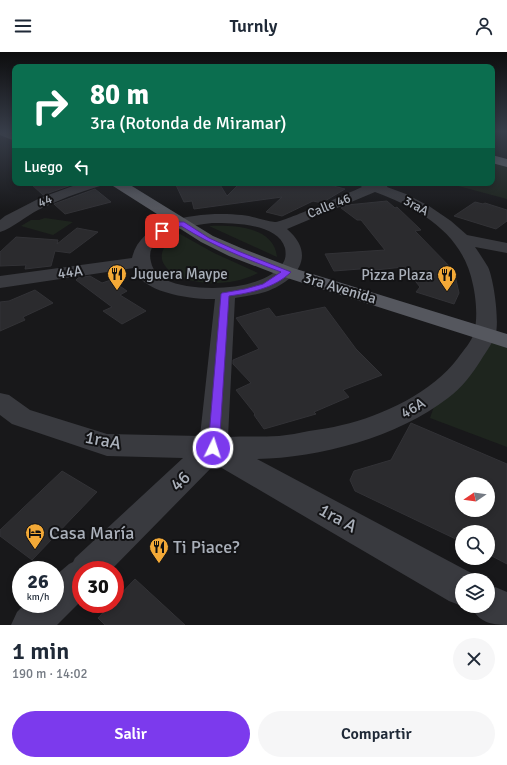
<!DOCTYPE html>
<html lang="es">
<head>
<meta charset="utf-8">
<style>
  body { margin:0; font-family:Signika,sans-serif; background:#f6f6f7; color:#1f2937; height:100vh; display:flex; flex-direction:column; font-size:15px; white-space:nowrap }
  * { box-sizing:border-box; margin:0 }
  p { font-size:13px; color:#747a83 }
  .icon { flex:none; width:22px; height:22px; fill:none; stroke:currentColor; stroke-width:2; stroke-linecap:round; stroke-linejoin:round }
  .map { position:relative; height:573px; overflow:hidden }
  .side { display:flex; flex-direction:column; background:#fff; flex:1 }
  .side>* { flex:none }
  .banner { position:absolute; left:12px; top:12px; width:483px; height:122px; border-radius:8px; box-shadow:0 2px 6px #0003; background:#0b6e4f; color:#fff; overflow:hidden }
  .needle { width:26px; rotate:257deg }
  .controls { position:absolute; left:455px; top:425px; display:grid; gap:8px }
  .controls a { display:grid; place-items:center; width:40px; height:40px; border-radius:50%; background:#fff; box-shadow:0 2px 6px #0003; font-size:20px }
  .speed { position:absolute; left:12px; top:509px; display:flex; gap:8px; font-size:20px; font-weight:700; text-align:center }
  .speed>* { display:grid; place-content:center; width:52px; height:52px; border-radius:50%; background:#fff; box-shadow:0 2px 6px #0003; line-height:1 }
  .speed small { font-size:10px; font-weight:400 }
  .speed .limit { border:6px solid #d22; background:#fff; color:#111 }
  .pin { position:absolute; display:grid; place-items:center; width:34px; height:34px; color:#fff; margin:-17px; border-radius:8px; box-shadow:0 2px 6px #0006 }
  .me { position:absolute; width:44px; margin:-22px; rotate:4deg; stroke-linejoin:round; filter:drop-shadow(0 0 3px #0008) }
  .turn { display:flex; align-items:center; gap:14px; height:84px; padding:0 12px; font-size:18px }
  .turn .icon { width:52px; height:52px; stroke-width:2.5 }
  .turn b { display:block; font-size:28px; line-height:34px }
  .then { display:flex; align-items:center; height:38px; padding:0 12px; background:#0003; gap:8px; font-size:15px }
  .round { display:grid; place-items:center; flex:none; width:42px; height:42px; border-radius:21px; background:#f6f6f7 }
  .summary { display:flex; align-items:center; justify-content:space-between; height:68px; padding:0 12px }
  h1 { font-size:24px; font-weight:600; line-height:30px }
  .cta { display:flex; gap:8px; margin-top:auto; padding:8px 12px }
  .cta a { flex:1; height:46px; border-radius:24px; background:#7c3aed; color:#fff; font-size:16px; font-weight:600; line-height:46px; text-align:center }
  .cta a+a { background:#f6f6f7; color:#1f2937 }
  header { display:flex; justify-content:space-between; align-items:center; height:52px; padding:0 12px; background:#fff; font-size:18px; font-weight:600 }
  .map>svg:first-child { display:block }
  .green { fill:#1e251e }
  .building { fill:#2b2b2e; stroke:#323236; fill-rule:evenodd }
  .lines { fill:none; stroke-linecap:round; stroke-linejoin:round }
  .minor { fill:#393a3f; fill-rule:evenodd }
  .major { fill:#55575e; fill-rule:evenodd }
  .highway { fill:#656970; fill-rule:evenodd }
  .route { fill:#7c3aed; stroke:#51269a }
  .labels { text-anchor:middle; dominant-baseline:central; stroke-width:4; stroke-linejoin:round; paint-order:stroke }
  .far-street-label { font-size:13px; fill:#aab0ba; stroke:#131315 }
  .street-label { font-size:15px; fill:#aab0ba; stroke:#131315 }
  .poi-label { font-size:15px; fill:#aab0ba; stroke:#131315; text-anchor:start }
  .near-street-label { font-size:18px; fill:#aab0ba; stroke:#131315 }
  .near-poi-label { font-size:18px; fill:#aab0ba; stroke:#131315; text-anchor:start }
</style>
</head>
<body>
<header><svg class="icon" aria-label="menu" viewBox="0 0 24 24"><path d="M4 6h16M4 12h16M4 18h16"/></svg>Turnly<svg class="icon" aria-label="person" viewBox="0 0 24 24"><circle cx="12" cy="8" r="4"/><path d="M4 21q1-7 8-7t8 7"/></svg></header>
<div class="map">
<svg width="507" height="573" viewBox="0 0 507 573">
  <rect width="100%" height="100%" fill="#18181a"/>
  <path class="green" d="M492,110L507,114V147L447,131H492Z
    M45,166L73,170L53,183L21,174L31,168H39Z
    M209,174C233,173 274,174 277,205Z
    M180,182L214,201L258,221C243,229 224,232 207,231C196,230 181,227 171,220C153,206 164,190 180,182Z
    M485,281L507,289V395L430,366L439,340Z"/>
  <path class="building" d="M30,131H77L43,143Z
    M175,131H219L227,144L240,131H322L345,137L325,149L322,151L313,149L282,164L266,160L282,145L194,157L192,149L184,150Z
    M95,137L111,150L65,162L54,152Z
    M387,149L395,156L397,155L421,178L415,179L454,219L459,241L454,252L416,240L420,235L404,215L375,218L373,216L334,219L325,202L385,198L361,168H357L341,156L347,153Z
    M475,150L483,152L485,151L507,158V169L496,177L454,164Z
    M77,176L98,180L70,201L55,199L51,214L25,217L26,213L0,214V200L16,185L58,188L57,192Z
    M90,224L102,231L111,228L127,239L120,243L146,259L122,272L103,259L112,255L76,228L78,226Z
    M35,238L53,251L23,265L25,268L0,279V250L9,249Z
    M325,255L356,297L382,323L343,338L349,345L314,360L316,362L264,377L254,363L255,362L236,338L251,331L233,312V308L259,297L236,266L269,256L276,265Z
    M411,371L507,412V512L488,502V480H462V490L355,439L350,428L354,419L391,408ZM462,432H488V458H462Z
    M62,419L97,440L32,508L0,484V478Z
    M135,527L185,573H105L98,566L111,552H115V548Z"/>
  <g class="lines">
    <path class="minor" d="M81,131H102L100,134C79,140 58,148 38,158C26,164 13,176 0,180V168L5,164L40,146Z
      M356,131H388L387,135L406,142L429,154L451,169L467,183L507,191V201L475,195C479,201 484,208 488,215C494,228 499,267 496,281C494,289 486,300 481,308C472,322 462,336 448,346C398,385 319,406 257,407L475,523L477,528H462V554L449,549L215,412L111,518H81V549L57,573H11L17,560L25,552H55V524L69,512L73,510L75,506L183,406L107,404L12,372L0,363V341L9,343L30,358L107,382L200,384L215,247C194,248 140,241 134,216L0,236V224L132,206C141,164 207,159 242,163C253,164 264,169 275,170C281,171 351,140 362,135ZM375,140C420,157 463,181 473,233C476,246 478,267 474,281C472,289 463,299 458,306C433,340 382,364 342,373C331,376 320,377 309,379C299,381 289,383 279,384C262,385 245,384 228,385L235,246C245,244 255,243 265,240C296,229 318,204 287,177ZM212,171C233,171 278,171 285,196C286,201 286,207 283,211C264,240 195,241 166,228C158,224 153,219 151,210C143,181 192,173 212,171Z
      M488,532L507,540V573C491,573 478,570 471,554H488Z"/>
    <path class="major" d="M0,79H9L15,82V89L0,83Z
      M111,131H127L213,184L241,196L293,216L507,282V296L281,224L229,204L201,190L113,134Z"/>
    <path class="highway" d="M492,103L507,107V115L492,111Z"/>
  </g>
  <linearGradient id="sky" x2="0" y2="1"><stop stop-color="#0d0d0e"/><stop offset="0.5" stop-color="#373d49"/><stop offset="1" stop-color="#373d49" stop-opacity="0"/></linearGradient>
  <rect width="507" height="159" fill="url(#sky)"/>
  <path class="route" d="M179,170H184L209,186L238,199L291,220C275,236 250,241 229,244L219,396L218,400L213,401L209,400L208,396L221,242L222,241L245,237L263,232L281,220C246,207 213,194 181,174L162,181L159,179Z"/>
  <defs>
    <symbol id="restaurant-pin" viewBox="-11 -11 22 30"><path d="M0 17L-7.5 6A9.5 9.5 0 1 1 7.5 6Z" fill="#f3a937" stroke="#131315"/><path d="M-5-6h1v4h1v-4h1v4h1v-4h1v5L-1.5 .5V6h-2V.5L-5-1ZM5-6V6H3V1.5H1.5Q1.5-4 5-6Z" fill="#111"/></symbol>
    <symbol id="hotel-pin" viewBox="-11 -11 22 30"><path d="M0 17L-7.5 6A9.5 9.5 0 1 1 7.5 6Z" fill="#f3a937" stroke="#131315"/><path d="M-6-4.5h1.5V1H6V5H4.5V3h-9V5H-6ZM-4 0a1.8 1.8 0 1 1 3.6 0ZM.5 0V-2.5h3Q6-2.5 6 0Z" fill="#111"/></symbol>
  </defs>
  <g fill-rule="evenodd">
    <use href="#restaurant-pin" x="106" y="211" width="22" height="30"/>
    <use href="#restaurant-pin" x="436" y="212" width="22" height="30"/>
    <use href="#hotel-pin" x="24" y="470" width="22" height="30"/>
    <use href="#restaurant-pin" x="148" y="484" width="22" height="30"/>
  </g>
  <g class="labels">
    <g class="far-street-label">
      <text transform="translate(45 149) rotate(-24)">44</text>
      <text transform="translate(329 154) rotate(-22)">Calle 46</text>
      <text transform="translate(416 154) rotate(29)">3raA</text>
    </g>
    <g class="street-label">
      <text transform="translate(70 220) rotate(-8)">44A</text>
      <text transform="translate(340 236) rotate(17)">3ra Avenida</text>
      <text transform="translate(413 356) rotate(-30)">46A</text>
    </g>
    <g class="poi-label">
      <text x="131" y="222">Juguera Maype</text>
      <text x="433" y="223" text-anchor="end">Pizza Plaza</text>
    </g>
    <g class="near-street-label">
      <text transform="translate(103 388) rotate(11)">1raA</text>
      <text transform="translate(180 429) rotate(-44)">46</text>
      <text transform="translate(338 466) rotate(29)">1ra A</text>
    </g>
    <g class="near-poi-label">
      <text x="49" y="481">Casa María</text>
      <text x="173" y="495">Ti Piace?</text>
    </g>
  </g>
</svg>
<div class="controls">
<a><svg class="needle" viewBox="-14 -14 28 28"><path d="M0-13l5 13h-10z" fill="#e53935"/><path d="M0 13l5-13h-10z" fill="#747a83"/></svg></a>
<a><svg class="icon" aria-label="search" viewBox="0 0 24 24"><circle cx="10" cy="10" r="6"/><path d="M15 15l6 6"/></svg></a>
<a><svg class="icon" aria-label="layers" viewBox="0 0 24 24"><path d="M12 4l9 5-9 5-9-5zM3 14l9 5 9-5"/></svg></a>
</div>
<div class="speed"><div>26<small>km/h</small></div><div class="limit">30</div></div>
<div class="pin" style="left:162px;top:179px;background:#d93025"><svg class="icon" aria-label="arrive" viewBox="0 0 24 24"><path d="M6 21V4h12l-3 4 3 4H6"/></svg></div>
<svg class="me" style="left:213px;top:396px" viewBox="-20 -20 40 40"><circle r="17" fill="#7c3aed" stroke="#fff" stroke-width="3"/><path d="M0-11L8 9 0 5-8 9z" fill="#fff"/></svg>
<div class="banner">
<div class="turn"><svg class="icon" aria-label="right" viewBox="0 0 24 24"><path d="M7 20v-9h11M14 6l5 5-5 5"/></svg><div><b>80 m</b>3ra (Rotonda de Miramar)</div></div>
<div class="then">Luego<svg class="icon" aria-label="left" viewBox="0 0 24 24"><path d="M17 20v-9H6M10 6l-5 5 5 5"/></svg></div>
</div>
</div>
<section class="side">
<div class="summary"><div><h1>1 min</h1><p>190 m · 14:02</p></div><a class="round"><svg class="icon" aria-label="close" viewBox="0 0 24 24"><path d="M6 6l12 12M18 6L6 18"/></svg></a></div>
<div class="cta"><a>Salir</a><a>Compartir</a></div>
</section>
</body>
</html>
